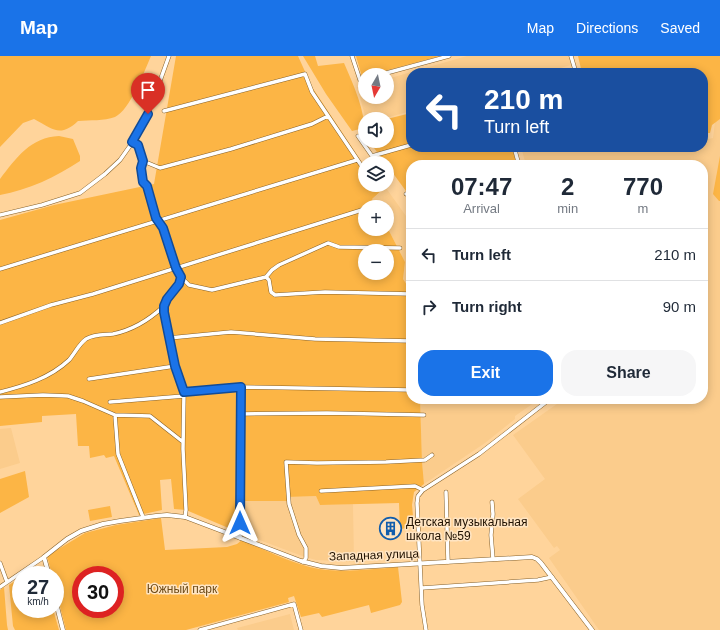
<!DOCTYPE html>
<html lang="en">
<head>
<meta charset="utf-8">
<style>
  body { margin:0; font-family:Arial,sans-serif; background:#f6f6f7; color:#1f2937; height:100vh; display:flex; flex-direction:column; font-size:15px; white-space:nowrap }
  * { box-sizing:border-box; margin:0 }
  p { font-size:13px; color:#747a83 }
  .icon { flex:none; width:22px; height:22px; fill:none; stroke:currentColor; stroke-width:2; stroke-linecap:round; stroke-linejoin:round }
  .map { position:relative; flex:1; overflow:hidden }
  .sheet { position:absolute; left:406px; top:104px; width:302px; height:244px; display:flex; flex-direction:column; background:#fff; border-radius:16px; box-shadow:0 2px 10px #0003 }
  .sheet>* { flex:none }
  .top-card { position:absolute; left:406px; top:12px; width:302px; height:84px; border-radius:16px; box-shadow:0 2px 10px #0003; background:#1a4fa0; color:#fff; overflow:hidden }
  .needle { width:26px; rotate:189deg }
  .buttons { position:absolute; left:358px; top:12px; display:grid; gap:8px }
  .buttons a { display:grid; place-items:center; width:36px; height:36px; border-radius:50%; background:#fff; box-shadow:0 2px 10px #0003; font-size:20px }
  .speed { position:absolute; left:12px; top:510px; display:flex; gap:8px; font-size:20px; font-weight:700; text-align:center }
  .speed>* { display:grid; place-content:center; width:52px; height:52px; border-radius:50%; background:#fff; box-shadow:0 2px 10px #0003; line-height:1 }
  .speed small { font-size:10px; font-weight:400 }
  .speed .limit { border:6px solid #d22; background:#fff; color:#111 }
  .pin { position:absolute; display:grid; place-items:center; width:34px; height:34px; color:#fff; margin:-41px -17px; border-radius:50% 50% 50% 0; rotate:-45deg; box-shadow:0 0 4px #0007 }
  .pin .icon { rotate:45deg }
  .me { position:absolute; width:44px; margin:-22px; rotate:0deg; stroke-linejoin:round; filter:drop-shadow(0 0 3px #0008) }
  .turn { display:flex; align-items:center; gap:14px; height:84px; padding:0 12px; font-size:18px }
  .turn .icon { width:52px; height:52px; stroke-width:2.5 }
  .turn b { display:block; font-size:28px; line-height:34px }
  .eta { display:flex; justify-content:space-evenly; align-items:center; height:68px; text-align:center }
  .eta b { font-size:24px; font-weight:700; line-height:28px }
  .primary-button { display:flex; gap:8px; margin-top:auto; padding:8px 12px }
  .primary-button a { flex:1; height:46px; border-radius:16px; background:#1a73e8; color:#fff; font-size:16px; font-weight:700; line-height:46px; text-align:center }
  .primary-button a+a { background:#f6f6f7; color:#1f2937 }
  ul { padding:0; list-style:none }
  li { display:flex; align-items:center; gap:12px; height:52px; padding:0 12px; border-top:1px solid #e0e1e3 }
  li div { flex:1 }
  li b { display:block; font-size:15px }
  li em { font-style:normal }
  header { display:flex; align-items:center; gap:24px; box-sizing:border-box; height:56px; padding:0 20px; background:#1a73e8; color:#fff }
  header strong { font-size:19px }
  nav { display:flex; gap:22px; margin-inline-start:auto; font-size:14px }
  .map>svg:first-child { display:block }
  .built { fill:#fbcc8c }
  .green { fill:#fcb545; fill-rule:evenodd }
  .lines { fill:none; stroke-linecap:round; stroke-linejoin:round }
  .minor-casing { stroke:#876129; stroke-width:4.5 }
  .tertiary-casing { stroke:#876129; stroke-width:5 }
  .minor { stroke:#fff; stroke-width:3.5 }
  .tertiary { stroke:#fff; stroke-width:4 }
  .route-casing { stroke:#114b97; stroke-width:10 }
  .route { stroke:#1a73e8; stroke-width:7 }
  .labels { text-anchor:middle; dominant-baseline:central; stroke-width:3; stroke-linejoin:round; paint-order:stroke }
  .poi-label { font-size:12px; fill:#201100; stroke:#ffe5c3; text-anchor:start }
  .street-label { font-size:12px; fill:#201100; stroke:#ffe5c3 }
  .park-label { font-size:12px; fill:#6e4c19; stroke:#ffe5c3 }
</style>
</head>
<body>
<header>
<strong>Map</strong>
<nav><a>Map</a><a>Directions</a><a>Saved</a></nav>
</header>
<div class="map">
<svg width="720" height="574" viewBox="0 0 720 574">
  <rect width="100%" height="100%" fill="#ffd49b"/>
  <path class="built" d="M467,0H569L571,9L543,17H411V55L382,63H366L357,31L365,29V41H387V23Z
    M720,63V574H599L549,502L560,494L557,490L554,492L518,443L545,423L513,379L564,343H703V109H526L521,91H703V84L713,82L715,66Z
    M386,132L411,167V235L403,223L405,206L387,171V151H377L372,143Z
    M420,343H537L538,344L515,360V363L485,387L424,428L422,406Z
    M11,372L20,407L0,413V373Z
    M316,440L320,449L353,448L354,506L316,504L305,501L238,476L235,445H287L286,441Z
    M290,558L294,574H238L237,572Z"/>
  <path class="green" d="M0,0H151C144,16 130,54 115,61C104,65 90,64 78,65C60,82 53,73 34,63L23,67L0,91Z
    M176,0H298L312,31L365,111V129H377L381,135L372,143L377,151H365V173H387V171L405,206L403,223L411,235V343H420L422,406L424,428L414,436L412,449L414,471L400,473L399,447L320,449L316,440L287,441V445H236L238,476L186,454L174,453L171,423L160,424L162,454L139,459L114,400L106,402L104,399L90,402L89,390H78L76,358L42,360V366L0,370V164L54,149L154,128ZM365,195H387V217H365Z
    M303,0H315L318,10L344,7C354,30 365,54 365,79L360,73L352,75L326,38Z
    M356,0H440L370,19H365V20L362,21Z
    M578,0H720V63L712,69L710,77H703V17H582Z
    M411,57V91H512L517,109H411V142L387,109V107H385L369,85H387V63Z
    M59,80L73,83L80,100V105C56,121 28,134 0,139V123C16,102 31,81 59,80Z
    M720,100V145H719L713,138Z
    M25,415L29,441L0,457V423Z
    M110,450L112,461L90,465L88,454Z
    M161,462L165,494L227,491L237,488L242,484C266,494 292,508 319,513C345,517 372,513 398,511L402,546L400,549L371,557L369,549L322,561L319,557L301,561L294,540L288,542L289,546L186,574H66L55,531V519H52L47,500L85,477L116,469ZM81,519H115V553H81Z
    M21,521V553H53L59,574H15L13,570L9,529Z
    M4,531L7,569L8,574H0V534Z"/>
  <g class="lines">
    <defs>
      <path id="minor" d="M352,0L360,24L365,23
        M571,0L576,17
        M379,19L449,0
        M164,55L305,18L312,36L365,115
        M358,80L372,100L411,89
        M132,87L139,89L143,105L141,112L143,125L147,130L156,162L163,172L176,212L181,221L179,228L167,243L164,250L163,256L175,310L184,336L183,393L186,454L185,461
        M514,91L519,109
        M143,105L160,112L231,93L312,68L328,60
        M406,138L411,137
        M372,151L383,148
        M0,159L42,149L80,137L105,118L120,104L132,87L148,58L169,0
        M0,213L357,104
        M181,221L189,229L212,234L266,221L269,224L271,236L275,239L325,236L411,238
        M266,221L272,214L279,209L328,187L339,191L400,192
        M0,267L51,249L93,238L365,153
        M169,282L231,276L315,283L411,285
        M89,323L175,310
        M0,336C24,330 50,322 69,304C75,297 79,288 86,283C94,278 105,279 113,278C133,274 149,264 164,250
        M184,336L241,331L411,334
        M0,341L43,339L68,340L83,345L115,359L150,360L183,386
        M110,346L184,340
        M240,358L327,357L424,359
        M115,359L118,398L143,461
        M321,435L415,430L423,434
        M446,436L448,506
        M492,446L493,458L491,479L493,503
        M240,482L241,331
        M303,506L306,502V492L299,479L289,448L286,406L317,407L386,406L425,404L432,399
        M0,507L7,526
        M0,531L44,501
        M422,532L538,524L552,521
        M200,574L294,548L301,574
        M426,574L422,549L417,447L418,440L423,434L479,398L550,343"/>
      <path id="tertiary" d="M49,519L44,501L67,483L81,475L103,468L120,465L156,460L167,459L185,461L301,505L321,510L341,512L532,501L537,503L541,507L592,574
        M55,543L63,574"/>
    </defs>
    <use href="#minor" class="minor-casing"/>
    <use href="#tertiary" class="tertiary-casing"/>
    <use href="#minor" class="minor"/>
    <use href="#tertiary" class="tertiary"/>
  </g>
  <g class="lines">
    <defs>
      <path id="route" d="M148,58L132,86L138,89L143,105L141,112L143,126L147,130L156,162L163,172L176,212L181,221L179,228L167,243L164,250V256L175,310L184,336L241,331L240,467"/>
    </defs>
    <use href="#route" class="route-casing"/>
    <use href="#route" class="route"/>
  </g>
  <defs>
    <symbol id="building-ring" viewBox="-11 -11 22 22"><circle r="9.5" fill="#ffe5c3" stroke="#125dac" stroke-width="1.5"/><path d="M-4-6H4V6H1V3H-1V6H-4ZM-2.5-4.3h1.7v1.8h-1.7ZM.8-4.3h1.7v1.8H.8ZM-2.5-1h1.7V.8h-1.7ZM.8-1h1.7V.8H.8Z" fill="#125dac"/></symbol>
  </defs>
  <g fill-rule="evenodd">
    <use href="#building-ring" x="378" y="460" width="25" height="25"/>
  </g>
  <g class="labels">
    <g class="poi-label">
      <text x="406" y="466">Детская музыкальная<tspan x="406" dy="14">школа №59</tspan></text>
    </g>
    <g class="street-label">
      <text transform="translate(374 499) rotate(-2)">Западная улица</text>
    </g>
    <g class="park-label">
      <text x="182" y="533">Южный парк</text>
    </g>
  </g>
</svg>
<div class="buttons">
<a><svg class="needle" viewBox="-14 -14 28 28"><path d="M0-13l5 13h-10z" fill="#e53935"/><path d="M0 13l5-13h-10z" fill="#747a83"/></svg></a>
<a><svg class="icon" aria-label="sound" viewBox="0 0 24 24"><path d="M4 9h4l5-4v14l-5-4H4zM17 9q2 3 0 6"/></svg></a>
<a><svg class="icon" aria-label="layers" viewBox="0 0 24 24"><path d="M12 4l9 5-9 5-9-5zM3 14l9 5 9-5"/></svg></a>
<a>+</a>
<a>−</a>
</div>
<div class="speed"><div>27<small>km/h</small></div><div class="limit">30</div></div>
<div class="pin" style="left:148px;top:58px;background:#d93025"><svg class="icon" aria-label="arrive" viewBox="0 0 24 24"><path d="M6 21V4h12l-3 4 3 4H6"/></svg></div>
<svg class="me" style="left:240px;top:467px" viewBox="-20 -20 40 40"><path d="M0-17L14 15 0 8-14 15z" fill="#1a73e8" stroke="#fff" stroke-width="4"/></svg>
<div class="top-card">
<div class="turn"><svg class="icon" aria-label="left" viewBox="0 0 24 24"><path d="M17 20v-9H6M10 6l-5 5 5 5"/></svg><div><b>210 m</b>Turn left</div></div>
</div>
<section class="sheet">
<div class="eta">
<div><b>07:47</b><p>Arrival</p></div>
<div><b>2</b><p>min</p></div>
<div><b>770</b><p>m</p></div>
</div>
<ul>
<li><svg class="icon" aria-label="left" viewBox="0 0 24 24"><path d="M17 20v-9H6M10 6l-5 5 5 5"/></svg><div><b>Turn left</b></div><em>210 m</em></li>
<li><svg class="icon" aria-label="right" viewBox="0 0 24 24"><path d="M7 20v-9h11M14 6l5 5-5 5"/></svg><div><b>Turn right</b></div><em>90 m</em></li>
</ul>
<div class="primary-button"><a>Exit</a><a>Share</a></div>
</section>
</div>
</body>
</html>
